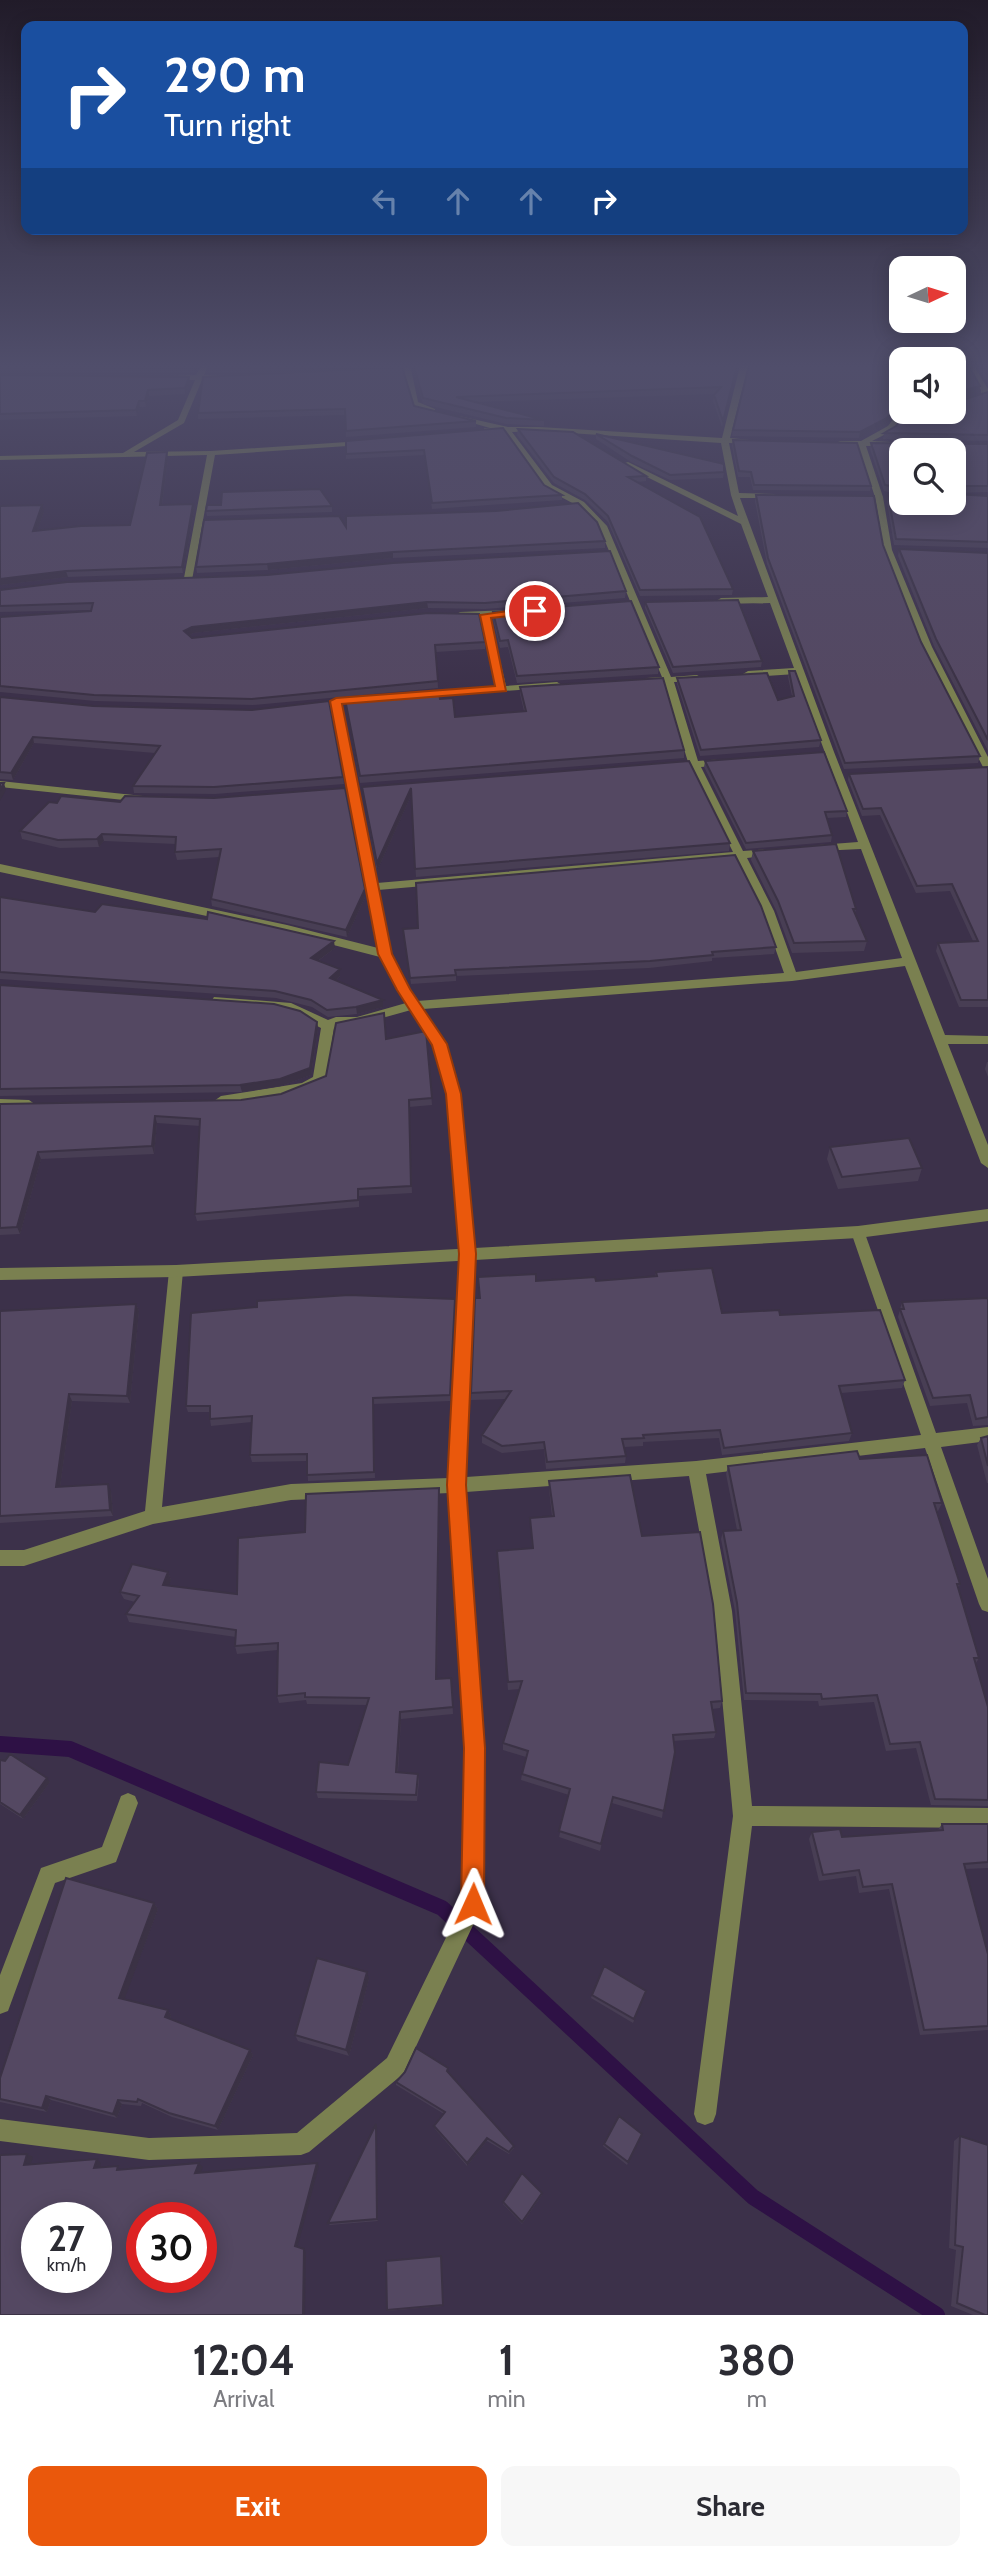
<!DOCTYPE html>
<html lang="en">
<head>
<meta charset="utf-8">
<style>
  body { margin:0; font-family:Cabin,sans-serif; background:#f7f7f7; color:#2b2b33; height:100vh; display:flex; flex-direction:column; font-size:26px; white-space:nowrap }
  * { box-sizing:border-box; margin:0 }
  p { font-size:23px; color:#7c7c81 }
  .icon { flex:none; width:38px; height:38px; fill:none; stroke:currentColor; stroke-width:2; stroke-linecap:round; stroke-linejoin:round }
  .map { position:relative; height:2315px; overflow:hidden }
  .side { display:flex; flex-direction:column; background:#fff; flex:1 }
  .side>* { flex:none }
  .guide { position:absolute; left:21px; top:21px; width:947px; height:214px; border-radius:14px; box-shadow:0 4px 18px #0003; background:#1a4fa0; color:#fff; overflow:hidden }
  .needle { width:46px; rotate:86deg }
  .buttons { position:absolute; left:889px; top:256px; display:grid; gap:14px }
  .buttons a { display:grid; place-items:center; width:77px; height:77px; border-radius:14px; background:#fff; box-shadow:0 4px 18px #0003; font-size:35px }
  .speed { position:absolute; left:21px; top:2202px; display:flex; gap:14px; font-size:35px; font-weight:700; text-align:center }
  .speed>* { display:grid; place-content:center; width:91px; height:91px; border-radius:50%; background:#fff; box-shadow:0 4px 18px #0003; line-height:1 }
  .speed small { font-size:18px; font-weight:400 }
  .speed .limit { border:10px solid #d22; background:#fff; color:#111 }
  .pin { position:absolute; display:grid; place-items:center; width:60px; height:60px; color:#fff; margin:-30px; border:4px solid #fff; border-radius:50%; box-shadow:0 2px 7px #0007 }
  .me { position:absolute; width:77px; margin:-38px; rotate:1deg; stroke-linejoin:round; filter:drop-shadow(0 0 5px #0008) }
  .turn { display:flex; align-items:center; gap:24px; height:147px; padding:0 28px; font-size:32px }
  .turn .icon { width:91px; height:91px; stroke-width:2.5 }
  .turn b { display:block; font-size:49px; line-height:60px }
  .lanes { display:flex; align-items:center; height:66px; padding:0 28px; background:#0003; justify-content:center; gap:35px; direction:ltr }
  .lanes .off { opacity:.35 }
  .eta { display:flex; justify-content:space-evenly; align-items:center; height:119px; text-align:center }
  .eta b { font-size:42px; font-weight:800; line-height:49px }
  .action { display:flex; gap:14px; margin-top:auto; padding:14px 28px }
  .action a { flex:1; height:80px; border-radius:14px; background:#ea580c; color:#fff; font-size:28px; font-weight:800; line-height:80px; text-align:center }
  .action a+a { background:#f7f7f7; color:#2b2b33 }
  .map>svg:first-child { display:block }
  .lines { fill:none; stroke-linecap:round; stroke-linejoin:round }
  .stream { stroke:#2e1145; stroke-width:16 }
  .minor { fill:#7a8050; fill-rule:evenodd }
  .tertiary { fill:#7a8050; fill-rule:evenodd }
  .wall { fill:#483e54 }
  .shaded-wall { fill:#3b3245 }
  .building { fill:#544862; stroke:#3b3245; stroke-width:2; fill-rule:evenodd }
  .route { fill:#ea580c; stroke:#983908; stroke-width:2 }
</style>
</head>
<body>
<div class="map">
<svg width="988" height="2315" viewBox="0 0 988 2315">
  <rect width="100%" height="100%" fill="#3c314a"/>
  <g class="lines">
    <path class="stream" d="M0,1744L70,1749L442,1908L753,2197L937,2315"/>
    <path class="minor" d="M201,366H208L204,375H222L226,377L222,379L202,380L184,423L134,452L211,451L362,441L366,443L362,445L215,455L192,580L184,578L207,455L0,460V456L123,453L178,420L195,380H172L168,378L172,376L196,375Z
      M740,366H748L730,438L750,440L754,442L750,444L729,443L739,493L774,494L778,496L774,498H740L834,752L945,1035L988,1036V1044H948L988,1145V1168L981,1163L905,966L792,981L423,1009L446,1044L461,1094L474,1254L466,1477L696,1461L921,1435L851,1232L853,1228H863L936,1433L988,1427V1441L941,1447L988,1579V1612L982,1610L979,1604L925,1448L706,1474L732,1611L752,1806L988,1808V1828L752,1826L716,2114L713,2122L705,2125L697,2122L694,2114L733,1816L714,1611L689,1476L466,1492L485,1748L483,1904L403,2074L309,2152L301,2155L149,2160L0,2141V2119L149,2138L297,2133L387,2058L463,1903L465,1748L449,1493L291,1500L153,1524L24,1566H0V1550H24L145,1511L169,1271L171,1267H181L183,1271L162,1507L291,1484L449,1478L460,1254L447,1094L433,1044L411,1010L357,1025H339L334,1028L326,1080L324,1083L305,1092L221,1106L214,1101L221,1096L302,1083L313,1077L321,1028L288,1011L218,1004L214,1003L212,1000L214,997L291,1003L328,1020L336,1017H357L406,1003L380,957L287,933L0,872V864L287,925L378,948L331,701L336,698L341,701L377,883L733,852L691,768L673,769L668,766L673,763L688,762L664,683L647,684L642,681L647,678L662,677L599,527L578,506L546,489L504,432H484V428H490L455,418L459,416L508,427H539L722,438ZM539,431L721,443L731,495L738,516L628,462L621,464L741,524L768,597L721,598L716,601L721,604L770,603L794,668L748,671L743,674L748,677L796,674L858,842L819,845L813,848L819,851L861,849L902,958L796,972L774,911L747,858L771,855L777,852L771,849L743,851L701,767L723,765L728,762L723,759L698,761L674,682L697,681L702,678L697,675L671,677L607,526L584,502L552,485L512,432ZM736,859L762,911L784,973L417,1001L391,954L378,890Z
      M967,366H974L988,389V395L954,405V401L981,394V390Z
      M404,367L411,369L418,402L435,409V413H429L410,403Z
      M917,411H930L900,422L894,430L872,441L890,442L894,444L893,446H866L883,497L892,550L932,647L988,757V770L983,767L922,647L884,550L875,497L858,446L840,445L836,443L840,441H861L888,426L894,418Z
      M513,610L518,613L516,615L490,617L506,686L557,682L562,685L561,687L416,697L415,695L420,692L496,686L481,617L460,618L455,615L460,612Z
      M0,781L143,796L148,799L143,802L0,787Z
      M0,1099L29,1100L36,1105L29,1110L0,1109Z
      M128,1793L135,1796L138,1803L116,1862L55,1883L8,2011L0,2014V1975L41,1868L102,1847L121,1796Z"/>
    <path class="tertiary" d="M988,1209V1221L858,1238L176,1277L0,1280V1268L176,1265L858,1226Z"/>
  </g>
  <path class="wall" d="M0,366H199L194,373L0,371Z
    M208,366H383L208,373Z
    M414,366H737L722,427L713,401L714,395L715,394L476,402L544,420V426L506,424L423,404L414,371Z
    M954,366L978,392L955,399L956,402L988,392V441L883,439L884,433L896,426L954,411Z
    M977,366H988V384Z
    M0,375L190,383L185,394L149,396L146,407H140L137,416L0,420Z
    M414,406L476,421V427L346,437L345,415L198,419V413Z
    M901,411H907L893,415L886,424L859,438L732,436L733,430Z
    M503,428L544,485L562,495V500L432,509L425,455L346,459V441Z
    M518,429L646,476V481L637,482L733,589L732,595L640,596L608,522L585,500L554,483L517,435Z
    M596,434L724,472L723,478L670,480L631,462L596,439Z
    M733,440L871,486L870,491L753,490L750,477H738L732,446Z
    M871,443L988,444V492L954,493V450H901V495L884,491L870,449Z
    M168,459L162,505L193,504L194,511L183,573L68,577L0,585V506L44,512L37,531L130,525Z
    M756,495L883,545L921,642L980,756L978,763L844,769L767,564L755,501Z
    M888,495L988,496V548L894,545L887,502Z
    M221,505L332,506V512L207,516L206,511Z
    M346,527L605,541V548L393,558L268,570L197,573L196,567Z
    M899,549L988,553V751L934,646L898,556Z
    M0,590L626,591L625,598L485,609L428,608L193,633L189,636L192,638L485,642V649L436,652L438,688L253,705L95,701L0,692V617L91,611V610L0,612Z
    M645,602L762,661L761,667L673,673L645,608Z
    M493,612L659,667L658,674L517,683L508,647L500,648L493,619Z
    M789,671L821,740L819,747L700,756L677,684V678L778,700L792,696L788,677Z
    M520,687L684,750V758L360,783L345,699H440L455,717L524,711L520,694Z
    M0,697L343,777L344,784L215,794L134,793L133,786L155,753L34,743L13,780L0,779Z
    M705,761L847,811L846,817L827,818L832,835L831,842L746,849L704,767Z
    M988,767V1007H959L936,951L938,943L973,941L950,891L916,893L880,815L862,816L848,780L849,774Z
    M362,787L730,843L729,851L416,877L411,796L377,871Z
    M49,802L365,889V897L347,937L212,906L211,899L219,857L177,860L175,852L176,844L104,841L99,847L60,848L22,839L20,831Z
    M753,851L856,909L855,913L867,941L864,951L792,953L776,910L751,860Z
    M0,897L95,912L335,948L318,961L340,969V976L336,981L383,1000V1007L357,1014L328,1017L312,1007L276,998L0,979Z
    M403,929L776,947L774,954L712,958V961L649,968L456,976V981L411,984Z
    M0,985L317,1022L318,1029L311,1075L281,1086L242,1092L0,1096Z
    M426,1031L432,1105L409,1107L412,1193L359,1196V1207L197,1221L195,1214L200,1126L157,1123L154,1154L41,1159L20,1234L0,1235V1104L241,1100L281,1094L326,1076L386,1039Z
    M987,1062H988V1077L985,1069Z
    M830,1147L922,1168L918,1181L838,1189L827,1159Z
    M656,1272L722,1313L780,1315L905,1380L902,1388L841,1393L852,1433L849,1441L722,1455L719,1438L643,1442V1446L624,1447L626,1456L625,1463L546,1469L544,1449L502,1453L482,1443V1435L506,1399L471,1400L479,1298L536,1281H596L655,1276Z
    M988,1298V1425L973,1426L967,1403L930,1406L898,1317L902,1302Z
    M455,1299L450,1401L373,1404L375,1478L308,1481L307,1461L252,1462L250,1455L252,1422L211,1426L210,1419V1412H188L186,1406Z
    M136,1304L139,1311L130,1403L72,1401L60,1487L111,1491L113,1516L0,1523V1311Z
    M988,1436V1483H987L977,1445L981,1438Z
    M860,1459L942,1503L938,1511H937L960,1584L958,1588L979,1658L976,1663L988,1707V1806L931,1805L916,1748L886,1751L874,1702L819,1706L818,1701L744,1700L735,1611L721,1539L723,1531L737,1530L726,1474L728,1466Z
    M549,1481L642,1536L722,1701L720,1708L712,1709L716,1732L714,1738L673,1741L662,1818L612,1803L600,1851L559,1837L569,1795L521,1780L522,1774L526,1757L503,1750V1743L520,1689L508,1690L497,1551L532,1548L530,1518L552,1516L549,1489Z
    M439,1496L437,1679L451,1678L453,1714L401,1719L398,1772L418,1774L419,1781L417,1801L318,1798L316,1792L348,1765L367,1705L307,1704L306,1700L279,1703L277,1696L278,1650L237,1654L235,1646L236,1637L129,1622L126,1614L135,1602L124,1599L120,1592L168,1572L171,1580L168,1586L237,1594L305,1532Z
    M0,1760L50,1782L23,1819L0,1804Z
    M942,1824H988V1868L965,1869L988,1954V2030L920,2035L889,1889L859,1893L856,1876L819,1881L809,1839L812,1832L842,1837L938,1830Z
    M154,1903L158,1909L124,1999L168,2010L171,2015L170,2019L250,2050L253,2055L218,2130L172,2117L142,2103L141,2106L122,2104L117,2118L51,2100L47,2112L0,2102V2078Z
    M369,1979L349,2056L298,2041L295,2035Z
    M646,1991L633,2023L591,1998L592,1995Z
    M448,2068V2072L514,2148L509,2154L487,2141L467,2166L435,2129L434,2126L444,2114L396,2085V2082Z
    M376,2127L378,2221L330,2225L328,2223Z
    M642,2134L627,2165L603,2146L604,2144Z
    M960,2136L988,2315H973L951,2306L956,2250L949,2248L954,2141Z
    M542,2193V2195L522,2224L503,2204V2202Z
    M441,2256L443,2306L388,2311L387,2310Z"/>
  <path class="shaded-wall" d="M195,366H199L194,373V368Z
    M189,377L190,383L185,394V388Z
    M980,386L978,392L954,399V393Z
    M148,390L149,396L146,407L145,401Z
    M139,401L140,407L137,416L136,410Z
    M901,407V411H907L893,415L886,424L859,438L860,432L894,410Z
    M167,452L168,459L161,511L160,505Z
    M193,504L194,511L183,573L182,567Z
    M42,505L44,512L35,537L33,531Z
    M393,552V558L268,570L267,564Z
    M66,571L68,577L0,585V579Z
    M427,602L428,608L193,633L186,638L184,631L192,627Z
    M33,737L34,743L13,780L11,773Z
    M4,783L6,790L0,801V790Z
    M411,788V796L377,871V863Z
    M102,834L104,841L99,847L97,839Z
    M365,889V897L347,937L346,930Z
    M334,941L335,948L312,965L311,958Z
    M340,969V976L331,986L330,978Z
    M383,1000V1007L357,1014L356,1007Z
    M317,1022L318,1029L311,1075L281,1086L242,1092L240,1085Z
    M155,1116L157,1123L154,1154L152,1146Z
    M38,1152L41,1159L20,1234L17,1227Z
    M136,1304L139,1311L130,1403L127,1396Z
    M69,1394L72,1401L59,1494L56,1487Z
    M108,1484L111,1491L113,1516L110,1510Z
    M168,1572L171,1580L166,1593L163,1585Z
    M400,1712L401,1719L397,1778L396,1772Z
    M47,1778L50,1782L23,1819L20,1815Z
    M154,1903L158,1909L123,2003L119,1998Z
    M367,1972L369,1979L349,2056L346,2050Z
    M168,2010L171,2015L169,2022L165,2017Z
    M250,2050L253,2055L218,2130L215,2126Z
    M46,2096L51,2100L47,2112L42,2108Z
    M118,2100L122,2104L117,2118L113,2114Z
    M376,2124V2127L378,2221L377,2219Z
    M487,2138V2141L467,2166V2163Z
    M27,2154L33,2157L29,2169L24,2165Z
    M97,2159L101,2163L99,2171L94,2168Z
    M199,2163L203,2167L199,2177L195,2173Z
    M317,2163L319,2166L297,2249L295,2246Z
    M304,2249L306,2252L305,2315H303Z"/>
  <path class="building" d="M19,366H195L194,368Z
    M208,366H246L207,367Z
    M414,366H737L723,421L714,395L721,387L456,397L544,420L506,418L423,398Z
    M749,366H901V407L894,410L887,418L860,432L733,430Z
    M954,366H969L980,386L954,393Z
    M982,366H988V376Z
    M402,367L414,406L476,421L346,431L345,409L198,413L203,377Z
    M0,375L189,377L185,388L148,390L145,401H139L136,410L0,414Z
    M988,392V435L884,433L896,426L903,418L922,411H954V395L956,402Z
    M503,428L544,485L562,495L432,503L424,450L346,454V441Z
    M518,429L573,432L646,476L628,477L700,517L733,589L640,590L608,516L585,494L554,477Z
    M596,434L724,464V472L670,475L632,456Z
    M733,440L857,443L871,486L754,485L751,472L739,471Z
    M871,443L988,444V486H955L954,491V450H901V488L885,485Z
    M167,452L160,505L193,504L182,567L66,571L0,579V506L42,505L33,531L81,526L130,525L147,453Z
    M320,489L332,506L206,511L207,505H221L222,492Z
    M954,494L988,496V542L896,539L888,495H901V502H954Z
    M756,495L874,496L883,545L921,642L980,756L845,763L768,558Z
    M578,503L597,522L605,541L393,552L267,564L196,567L204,520L339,516L346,527V516L496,511Z
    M899,549L988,553V740L936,639Z
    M610,551L626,591L485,603L427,602L192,627L184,631L192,638L428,613L479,614L485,642L435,645L438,681L252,699L94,695L0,686V617L91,611L93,603L0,606V590L67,582L267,575L393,563Z
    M738,600L762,661L673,667L645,602Z
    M631,601L659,667L517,676L508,640L500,641L493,612Z
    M789,671H795L821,740L701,750L677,678L767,673L778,700L794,696Z
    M663,678L684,750L360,776L345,699L439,693L440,699L453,698L455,717L526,711L520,687Z
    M0,697L93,706L252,710L329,701L343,777L214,787L133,786L160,746L33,737L11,773L0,772Z
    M824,752L847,811L825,812L832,835L746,843L705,761Z
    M689,761L730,843L415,869L411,788L377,863L362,787Z
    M988,767V1000H961L938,943L978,941L952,884L917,886L881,808L863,809L849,774Z
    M0,783H4L0,790Z
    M345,788L365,889L346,930L211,899L221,849L175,852L176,837L102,834L97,839L58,840L20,831L49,802L57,803L61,796L120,802L125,796L214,798Z
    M836,844L856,909H853L867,941L794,943L778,901L753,851Z
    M735,855L761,906L776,947L712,952L713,955L650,961L455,970L456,975L410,978L403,929L418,928L416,883Z
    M0,897L95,912L102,904L207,919L208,912L334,941L311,958L340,969L330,978L383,1000L356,1007L327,1010L311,1000L275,991L0,972Z
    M0,985L274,1004L300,1011L317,1022L310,1068L280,1079L240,1085L0,1089Z
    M384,1013L386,1039L426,1031L432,1098L409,1100L411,1186L358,1189V1200L195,1214L200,1119L155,1116L152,1146L38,1152L17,1227L0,1228V1104L241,1100L281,1094L326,1076L336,1023Z
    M909,1138L922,1168L842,1177L830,1147Z
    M712,1268L722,1313L779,1310L780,1315L880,1310L905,1380L839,1386L852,1433L724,1448L720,1430L643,1435L644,1438L622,1439L626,1456L547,1462L544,1442L502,1446L482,1435L511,1391L471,1393L475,1298H480L478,1277L536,1274V1281L595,1277L596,1281L657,1276L656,1272Z
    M349,1295L455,1299L450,1395L373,1398L374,1472L307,1475V1454L250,1455L252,1416L210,1419V1406H186L191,1313L257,1307V1301Z
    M988,1298V1417L976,1419L970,1395L933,1398L900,1309H904L902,1302Z
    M136,1304L127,1396L69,1394L56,1487L108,1484L110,1510L0,1516V1311Z
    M988,1436V1466L981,1438Z
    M857,1451L860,1459L927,1455L942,1503H934L960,1584H957L979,1658H974L988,1707V1800L935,1799L920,1742L890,1744L877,1695L822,1699L821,1694L746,1693L737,1603L723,1531L741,1530L728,1466Z
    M630,1475L642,1536L700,1532L713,1604L722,1701L711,1702L716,1732L673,1735L675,1752L664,1811L613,1797L601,1844L559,1831L570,1789L522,1774L528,1751L503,1743L522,1681L508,1682L497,1551L533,1548L530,1518L554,1516L549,1481Z
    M439,1488L436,1679L451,1678L453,1707L400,1712L396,1772L418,1774L416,1795L316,1792L319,1762L348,1765L369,1698L305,1697V1693L277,1696L278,1643L235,1646L236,1630L126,1614L139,1596L120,1592L132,1564L168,1572L163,1585L237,1594L238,1538L305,1532L306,1494Z
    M10,1754L47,1778L20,1815L0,1802V1760L5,1761Z
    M942,1824H988V1862L964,1864L988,1954V2026L924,2030L892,1884L863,1887L859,1870L823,1875L812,1832L840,1829L842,1837L943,1830Z
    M66,1878L154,1903L119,1998L168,2010L165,2017L250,2050L215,2126L169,2113L138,2099L137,2102L118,2100L113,2114L46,2096L42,2108L0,2099V2078Z
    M317,1958L367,1972L346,2050L295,2035Z
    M604,1966L646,1991L634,2019L592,1995Z
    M416,2048L448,2068L447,2071L514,2146L509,2152L487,2138L467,2163L434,2126L445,2112L396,2082L405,2072Z
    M619,2116L642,2134L628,2162L604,2144Z
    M376,2124L377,2219L328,2223Z
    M960,2136L988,2145V2315H985L957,2303L963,2247L955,2245Z
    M27,2154L24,2165L97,2159L94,2168L118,2166L117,2170L199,2163L195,2173L317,2163L295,2246L304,2249L303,2315H0V2155ZM37,2217H96V2277H37ZM142,2217H201V2277H142Z
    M522,2173L542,2193L522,2222L503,2202Z
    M441,2256L443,2305L387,2310L386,2261Z"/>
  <linearGradient id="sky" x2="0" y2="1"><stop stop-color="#211b29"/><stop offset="0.53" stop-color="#504e6b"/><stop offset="1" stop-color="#504e6b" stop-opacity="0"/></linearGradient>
  <rect width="988" height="690" fill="url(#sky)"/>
  <path class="route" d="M535,607L538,608V613L491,618L506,691L342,704L392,954L410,989L447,1044L461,1094L476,1254L466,1485L485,1748L484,1904L481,1912L473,1915L464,1912L461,1904L464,1748L447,1485L459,1254L446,1094L432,1045L397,990L378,954L330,701L336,698L495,686L480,615Z"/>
</svg>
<div class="buttons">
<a><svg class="needle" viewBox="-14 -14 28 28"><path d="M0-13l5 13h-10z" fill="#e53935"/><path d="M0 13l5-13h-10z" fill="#7c7c81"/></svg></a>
<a><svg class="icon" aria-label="sound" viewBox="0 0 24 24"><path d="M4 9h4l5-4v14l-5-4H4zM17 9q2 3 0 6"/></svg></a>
<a><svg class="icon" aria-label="search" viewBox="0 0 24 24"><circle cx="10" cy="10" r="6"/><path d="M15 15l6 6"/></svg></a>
</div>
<div class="speed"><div>27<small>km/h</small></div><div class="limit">30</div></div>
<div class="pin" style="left:535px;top:611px;background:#d93025"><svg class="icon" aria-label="arrive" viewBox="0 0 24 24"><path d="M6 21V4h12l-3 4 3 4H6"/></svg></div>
<svg class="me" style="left:473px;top:1904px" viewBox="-20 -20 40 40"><path d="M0-17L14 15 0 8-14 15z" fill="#ea580c" stroke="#fff" stroke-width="4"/></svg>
<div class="guide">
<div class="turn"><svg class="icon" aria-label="right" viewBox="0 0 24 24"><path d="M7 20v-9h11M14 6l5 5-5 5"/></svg><div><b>290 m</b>Turn right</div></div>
<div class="lanes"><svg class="icon off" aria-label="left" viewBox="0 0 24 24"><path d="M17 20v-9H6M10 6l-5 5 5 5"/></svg><svg class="icon off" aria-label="ahead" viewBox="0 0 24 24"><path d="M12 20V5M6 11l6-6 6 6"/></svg><svg class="icon off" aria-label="ahead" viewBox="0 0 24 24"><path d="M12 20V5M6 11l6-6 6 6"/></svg><svg class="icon" aria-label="right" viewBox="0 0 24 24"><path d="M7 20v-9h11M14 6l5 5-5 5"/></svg></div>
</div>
</div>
<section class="side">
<div class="eta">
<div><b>12:04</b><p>Arrival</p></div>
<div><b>1</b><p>min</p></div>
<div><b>380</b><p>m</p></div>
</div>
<div class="action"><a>Exit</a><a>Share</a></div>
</section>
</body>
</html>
